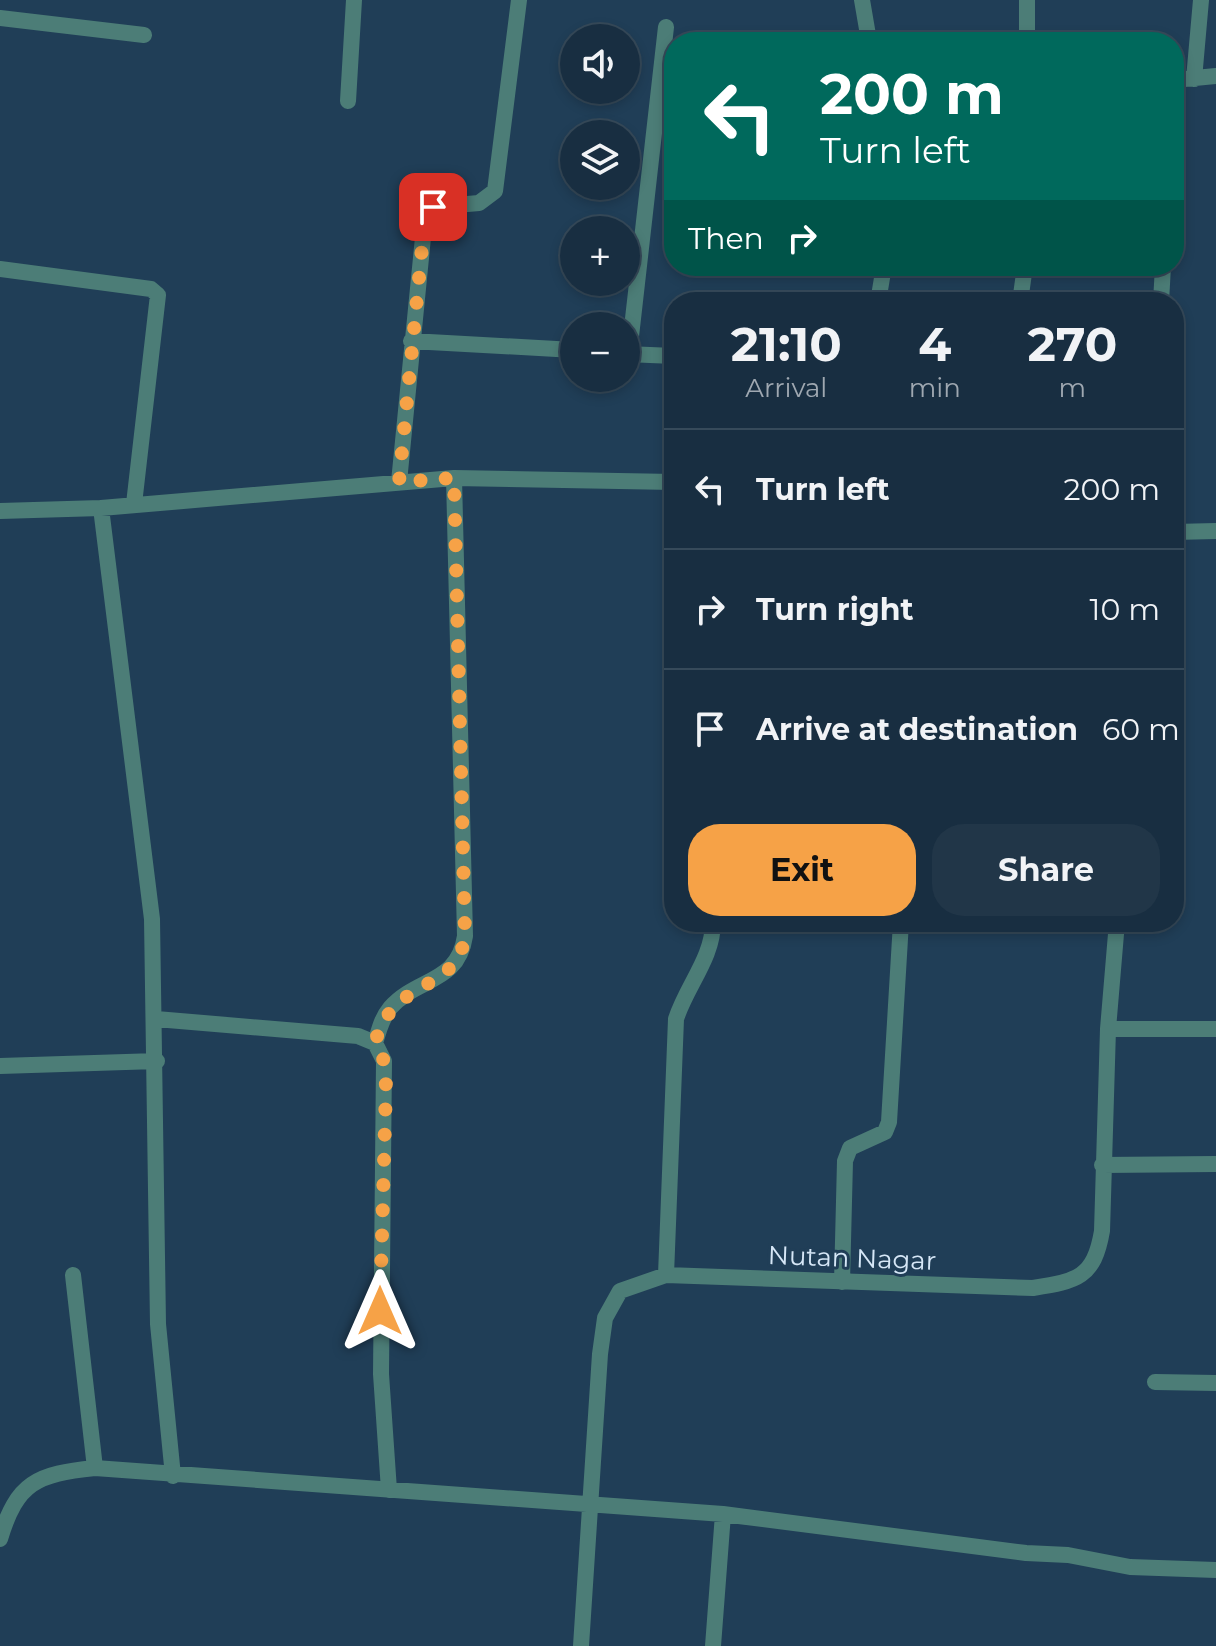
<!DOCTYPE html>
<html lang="en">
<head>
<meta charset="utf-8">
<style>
  body { margin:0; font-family:Montserrat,sans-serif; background:#213648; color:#f1f3f6; height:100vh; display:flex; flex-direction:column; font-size:30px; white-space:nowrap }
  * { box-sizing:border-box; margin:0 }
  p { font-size:26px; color:#9fa8b1 }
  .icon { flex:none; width:44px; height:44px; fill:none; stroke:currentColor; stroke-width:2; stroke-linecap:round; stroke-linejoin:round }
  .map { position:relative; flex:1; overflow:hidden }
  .drawer { position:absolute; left:664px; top:292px; width:520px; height:640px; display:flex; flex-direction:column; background:#182e41; border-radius:32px; box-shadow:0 4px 12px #0003,0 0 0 2px #364a5a }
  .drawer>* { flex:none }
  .guide { position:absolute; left:664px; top:32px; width:520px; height:244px; border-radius:32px; box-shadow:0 4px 12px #0003,0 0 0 2px #364a5a; background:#00695c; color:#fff; overflow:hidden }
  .controls { position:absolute; left:560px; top:24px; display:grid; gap:16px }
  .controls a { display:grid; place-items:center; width:80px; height:80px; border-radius:50%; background:#182e41; box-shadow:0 4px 12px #0003,0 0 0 2px #364a5a; font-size:40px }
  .pin { position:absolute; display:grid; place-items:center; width:68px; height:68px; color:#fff; margin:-34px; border-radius:16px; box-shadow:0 4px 12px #0006 }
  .me { position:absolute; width:88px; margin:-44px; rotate:0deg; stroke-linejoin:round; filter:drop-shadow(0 0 6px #0008) }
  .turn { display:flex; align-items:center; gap:28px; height:168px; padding:0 24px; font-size:36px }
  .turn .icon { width:104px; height:104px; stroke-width:2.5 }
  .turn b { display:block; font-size:56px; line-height:68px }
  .then { display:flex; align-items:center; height:76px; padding:0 24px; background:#0003; gap:16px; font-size:30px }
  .eta { display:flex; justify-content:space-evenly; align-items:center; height:136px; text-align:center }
  .eta b { font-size:48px; font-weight:700; line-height:56px }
  .action { display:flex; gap:16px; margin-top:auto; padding:16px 24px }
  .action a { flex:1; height:92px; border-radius:32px; background:#f6a247; color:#111; font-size:32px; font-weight:700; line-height:92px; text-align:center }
  .action a+a { background:#213648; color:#f1f3f6 }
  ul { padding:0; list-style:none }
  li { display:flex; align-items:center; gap:24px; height:120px; padding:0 24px; border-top:2px solid #364a5a }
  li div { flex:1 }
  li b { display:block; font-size:30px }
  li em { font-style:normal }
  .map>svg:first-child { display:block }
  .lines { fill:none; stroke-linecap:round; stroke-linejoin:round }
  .street { stroke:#4c7d77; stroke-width:16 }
  .route { stroke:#f6a247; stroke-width:14; stroke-dasharray:0 25.2 }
  .labels { text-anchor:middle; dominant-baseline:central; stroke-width:6; stroke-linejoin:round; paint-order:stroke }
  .street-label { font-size:26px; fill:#d6e7f7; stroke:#203e57 }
</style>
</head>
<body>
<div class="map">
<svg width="1216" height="1646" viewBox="0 0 1216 1646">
  <rect width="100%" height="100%" fill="#203e57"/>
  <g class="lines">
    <path class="street" d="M862,0L868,35L873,42
      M1027,0V42
      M0,18L144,35
      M1194,79L1201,0
      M1174,80L1216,76
      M348,101L354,0
      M0,269L151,289L158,295L134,504
      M878,302L884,266
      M1020,302L1025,266
      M1161,302L1163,266
      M411,341L574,350
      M626,354L674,356
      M629,354L666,27
      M399,482L425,217L433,207L479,203L495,191L519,0
      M101,508L152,919L158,1324L173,1476
      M0,511L101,508L454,478
      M1174,532L1216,531
      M156,1019L358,1036L375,1043L384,1061L381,1374L389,1490
      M1108,1029H1216
      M375,1043C379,1031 381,1019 390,1008C417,977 458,984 465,936L454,478L674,482
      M0,1066L157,1061
      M1102,1165L1216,1164
      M73,1275L95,1468
      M666,1275L676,1019C687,985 713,958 713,922
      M842,1282L845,1161L850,1148L885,1132L889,1122L901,922
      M1155,1382L1216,1383
      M0,1539C17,1482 37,1474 95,1468L723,1514L1026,1553L1068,1555L1130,1567L1216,1570
      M581,1646L600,1354L605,1318L620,1291L666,1275L1033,1288C1077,1281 1094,1278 1102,1231L1108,1029L1117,922
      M713,1646L723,1514"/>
  </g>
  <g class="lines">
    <path class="route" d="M380,1311L386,1086L384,1061L375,1043C393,976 457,994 465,936L454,478L399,482L425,217L433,207"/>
  </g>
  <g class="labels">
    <g class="street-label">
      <text transform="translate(852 1258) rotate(2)">Nutan Nagar</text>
    </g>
  </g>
</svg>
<div class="controls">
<a><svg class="icon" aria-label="sound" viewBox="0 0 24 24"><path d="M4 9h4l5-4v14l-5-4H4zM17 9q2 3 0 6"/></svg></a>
<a><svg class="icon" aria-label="layers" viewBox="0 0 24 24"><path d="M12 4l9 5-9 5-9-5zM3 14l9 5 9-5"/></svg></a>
<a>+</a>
<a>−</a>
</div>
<div class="pin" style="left:433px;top:207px;background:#d93025"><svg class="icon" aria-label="arrive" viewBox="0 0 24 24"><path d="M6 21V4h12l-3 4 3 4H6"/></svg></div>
<svg class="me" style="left:380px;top:1311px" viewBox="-20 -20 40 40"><path d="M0-17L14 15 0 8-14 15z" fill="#f6a247" stroke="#fff" stroke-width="4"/></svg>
<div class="guide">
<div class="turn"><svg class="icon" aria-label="left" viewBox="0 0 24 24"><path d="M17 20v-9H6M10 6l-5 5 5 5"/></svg><div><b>200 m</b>Turn left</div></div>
<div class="then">Then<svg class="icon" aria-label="right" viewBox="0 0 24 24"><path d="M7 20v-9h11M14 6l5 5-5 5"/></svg></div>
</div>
<section class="drawer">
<div class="eta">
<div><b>21:10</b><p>Arrival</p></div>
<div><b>4</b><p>min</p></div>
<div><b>270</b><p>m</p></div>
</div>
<ul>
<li><svg class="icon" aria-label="left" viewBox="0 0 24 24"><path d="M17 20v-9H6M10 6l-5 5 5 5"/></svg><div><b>Turn left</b></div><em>200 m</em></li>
<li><svg class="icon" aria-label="right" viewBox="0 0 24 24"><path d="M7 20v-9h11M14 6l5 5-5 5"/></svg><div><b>Turn right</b></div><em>10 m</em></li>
<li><svg class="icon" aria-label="arrive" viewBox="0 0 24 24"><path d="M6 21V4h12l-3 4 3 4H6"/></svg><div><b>Arrive at destination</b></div><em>60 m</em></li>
</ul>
<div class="action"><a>Exit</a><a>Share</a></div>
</section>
</div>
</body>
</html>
